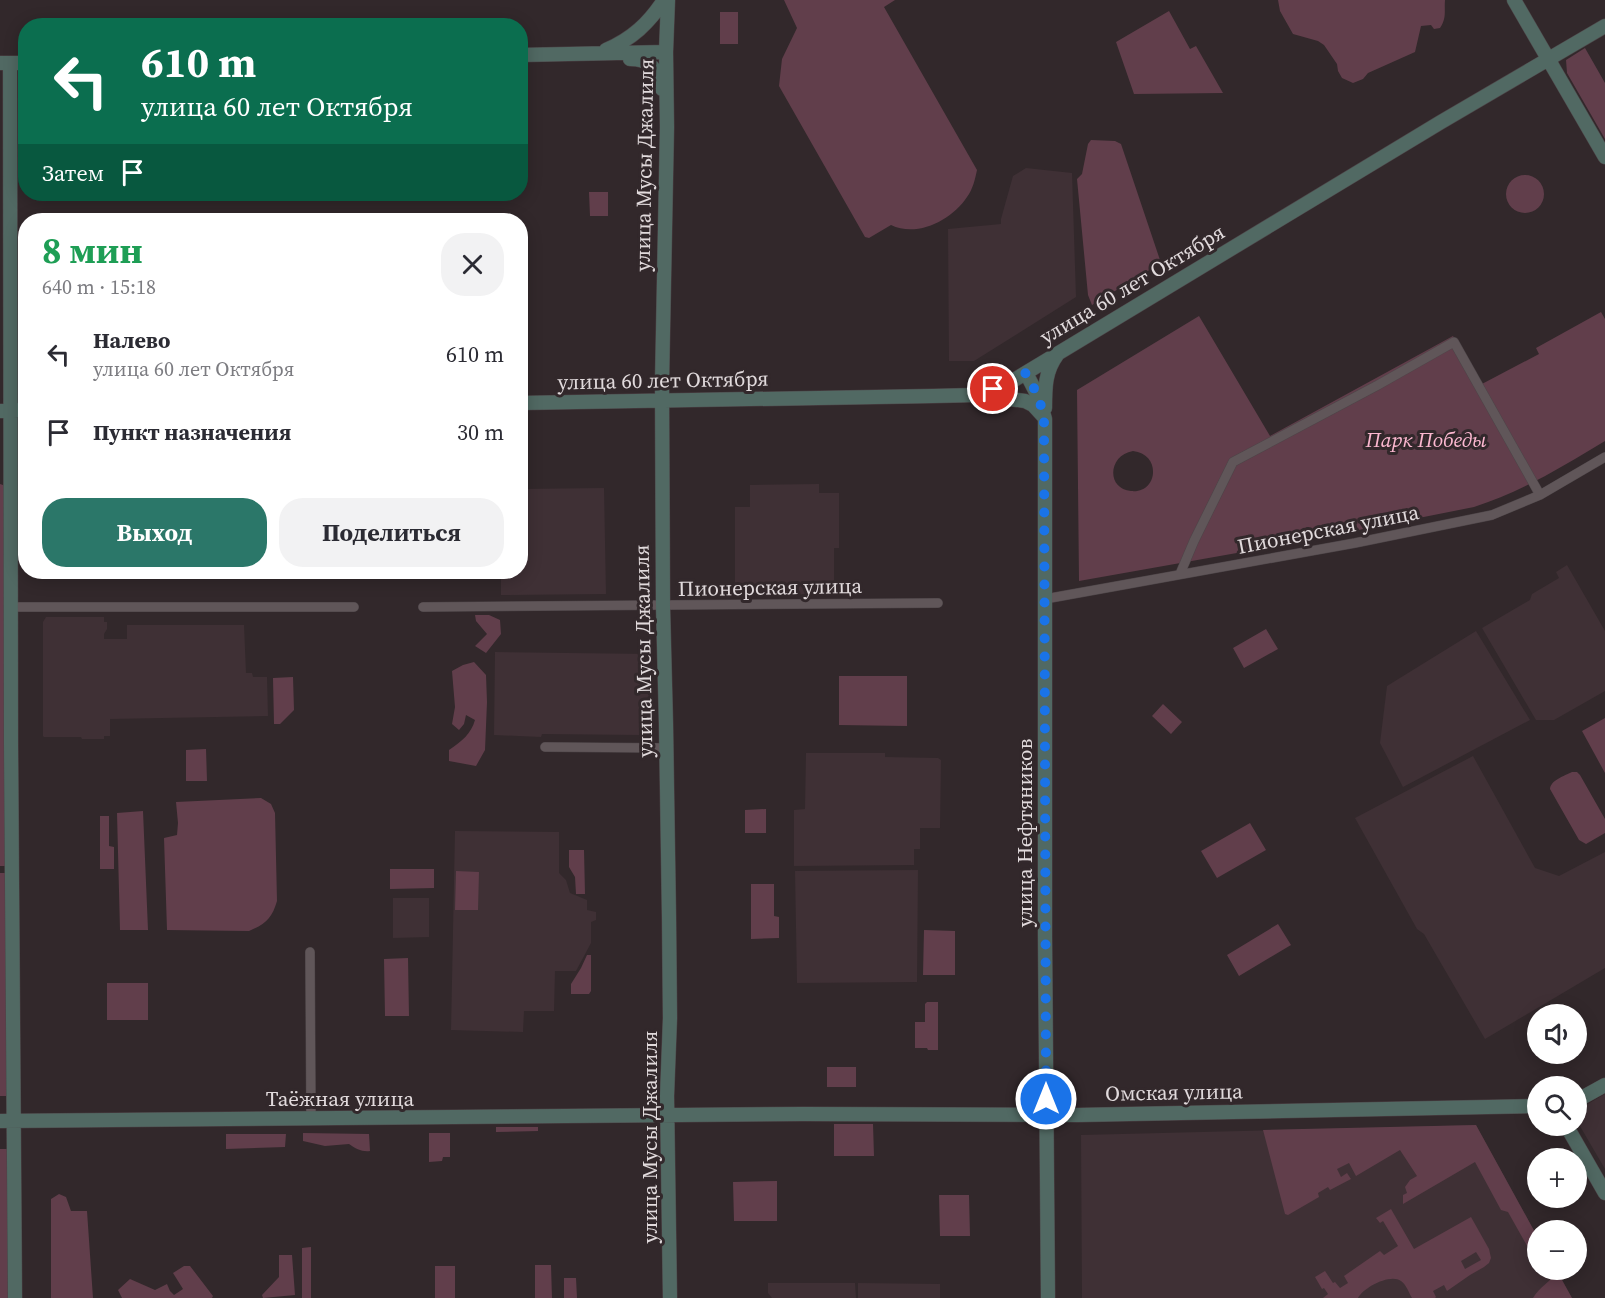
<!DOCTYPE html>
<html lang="ru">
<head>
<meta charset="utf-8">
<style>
  body { margin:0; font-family:"Source Serif 4",serif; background:#f2f2f3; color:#2b2b33; height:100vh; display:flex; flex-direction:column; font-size:22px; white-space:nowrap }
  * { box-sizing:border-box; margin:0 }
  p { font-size:20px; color:#7c7c81 }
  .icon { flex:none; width:33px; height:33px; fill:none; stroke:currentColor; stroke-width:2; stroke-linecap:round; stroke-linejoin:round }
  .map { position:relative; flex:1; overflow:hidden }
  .details { position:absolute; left:18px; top:213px; width:510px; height:366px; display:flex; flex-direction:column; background:#fff; border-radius:24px; box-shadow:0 3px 15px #0003 }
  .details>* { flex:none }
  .top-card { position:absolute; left:18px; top:18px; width:510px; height:183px; border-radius:24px; box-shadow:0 3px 15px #0003; background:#0b6e4f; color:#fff; overflow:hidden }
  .controls { position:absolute; left:1527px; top:1004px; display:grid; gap:12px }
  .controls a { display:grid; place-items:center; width:60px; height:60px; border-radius:50%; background:#fff; box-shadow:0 3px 15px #0003; font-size:30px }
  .pin { position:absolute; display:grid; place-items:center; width:51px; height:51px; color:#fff; margin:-26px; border:3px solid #fff; border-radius:50%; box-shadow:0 2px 6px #0007 }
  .me { position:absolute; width:66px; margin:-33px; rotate:0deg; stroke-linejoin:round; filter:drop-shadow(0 0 4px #0008) }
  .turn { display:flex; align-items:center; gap:21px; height:126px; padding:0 24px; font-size:27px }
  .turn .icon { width:78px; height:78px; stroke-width:2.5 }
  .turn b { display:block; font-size:42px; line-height:51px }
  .then { display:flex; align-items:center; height:57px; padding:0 24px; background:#0003; gap:12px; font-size:22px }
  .round { display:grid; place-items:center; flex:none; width:63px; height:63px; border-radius:24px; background:#f2f2f3 }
  .summary { display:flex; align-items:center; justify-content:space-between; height:102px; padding:0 24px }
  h1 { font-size:36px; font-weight:700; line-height:45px; color:#1e9e55 }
  .cta { display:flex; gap:12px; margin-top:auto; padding:12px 24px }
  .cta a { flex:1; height:69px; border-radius:24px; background:#2b7769; color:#fff; font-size:24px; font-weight:700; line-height:69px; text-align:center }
  .cta a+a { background:#f2f2f3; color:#2b2b33 }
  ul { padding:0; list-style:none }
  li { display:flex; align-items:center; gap:18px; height:78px; padding:0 24px }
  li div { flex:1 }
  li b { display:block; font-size:22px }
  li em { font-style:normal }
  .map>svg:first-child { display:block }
  .built { fill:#3f3035 }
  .green { fill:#613e4b; fill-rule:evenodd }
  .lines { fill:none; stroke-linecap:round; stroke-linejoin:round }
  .street-casing { stroke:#4d4548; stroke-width:10 }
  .secondary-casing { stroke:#4d4548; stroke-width:15 }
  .street { stroke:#605659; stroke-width:9 }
  .secondary { stroke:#516963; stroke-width:14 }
  .route { stroke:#1a73e8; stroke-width:10; stroke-dasharray:0 18 }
  .labels { text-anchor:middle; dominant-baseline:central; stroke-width:6; stroke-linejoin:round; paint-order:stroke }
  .street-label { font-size:21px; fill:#e1dadc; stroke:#32282b }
  .park-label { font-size:21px; font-style:italic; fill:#fcb8d0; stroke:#32282b }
</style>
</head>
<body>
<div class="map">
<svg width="1605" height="1298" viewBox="0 0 1605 1298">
  <rect width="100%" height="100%" fill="#32282b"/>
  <path class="built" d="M1026,168L1072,173L1076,297L974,361H949L948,229L1001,224V219L1013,176Z
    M819,484V493H839V548H834V594L735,595V507H750V485Z
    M604,488L606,594L501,595V572H520L521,489Z
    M1567,565L1605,631V691L1554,720H1536L1482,628L1530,600L1532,594L1559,578L1556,572Z
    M46,617H104V622H107V629L104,634V639H127V625H244L246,673H252L253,677H267L268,716L110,719V736H104V739H82L81,737H44L43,736V622Z
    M1476,631L1530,720L1403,787L1380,743L1387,686Z
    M495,652L650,654V733L651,736L643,738L640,735L542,734L541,737L494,735Z
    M806,753H885V757L938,758L941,760L940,828H920V849H914V865L794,866V810L805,809Z
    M1473,756L1535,868L1559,876L1605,852V968L1485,1039L1424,934L1417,929L1355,818Z
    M455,831L559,832V873L566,880L570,893L587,900V910L596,912V920L591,922V943L576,971H555L554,1011H524L523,1032L451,1030Z
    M918,870L917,982L797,983L795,871Z
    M393,898H429V937L393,938Z
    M1605,1094V1169L1577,1121L1576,1113L1581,1108Z
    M1476,1125L1537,1236L1538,1269H1556L1572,1298H1082L1081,1135Z
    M768,1283H855L856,1298H772L768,1293Z
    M858,1283L940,1284V1298H858Z"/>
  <path class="green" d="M784,0H895L884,7L977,170C975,179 973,189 967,197C952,220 917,238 891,225L869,238L865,237L779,86L782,59L797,28Z
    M1278,0H1445C1444,11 1447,18 1440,28L1434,29L1431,25L1421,26L1415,52L1368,73L1363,79L1353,83L1342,78L1338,71L1337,64L1324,45L1318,41L1293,34L1280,11Z
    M1169,11L1190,49L1196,46L1223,93L1134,94L1116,42Z
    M720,12H738V44H720Z
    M1585,48L1605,83V139L1567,73L1566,60Z
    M1091,140L1115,141L1121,144L1161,263L1092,305L1088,295L1077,179L1082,174L1088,144Z
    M1506 194a19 19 0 1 1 38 0a19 19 0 1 1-38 0Z
    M589,192H608V216H590Z
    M1601,312L1605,319V441C1563,466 1522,492 1474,507L1288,544L1079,581L1077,390L1199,316L1270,436L1453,336L1480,385L1539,354L1536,348ZM1133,451C1162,454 1158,494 1131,491C1106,489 1108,455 1133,451Z
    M0,484L3,485L5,488V866H0Z
    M475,615H489L500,620L501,634L486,653L475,646L487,634L476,621Z
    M1266,629L1278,649L1244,668L1233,648Z
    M474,662L486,675L487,702L485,750L476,766L449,761V750C462,741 471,734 475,720L466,715L464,724L459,730L452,724L455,707L452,671L463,665Z
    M839,676H907V726L839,725Z
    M293,677L294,710L280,724H274L273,678Z
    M1163,704L1182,722L1171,734L1152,716Z
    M1605,718V773L1582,731Z
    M206,749L207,781H186V750Z
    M1572,772H1577L1580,775L1605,819V833L1586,844L1579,840L1550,789C1551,780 1564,776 1572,772Z
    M261,798L271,804L275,813L277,901C272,918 266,924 249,931L167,930L164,838L177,835L178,823L176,802Z
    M766,809V833H745V810Z
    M143,811L148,930H120L117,813Z
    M100,816H109V846L114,847V869H100Z
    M1250,823L1266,850L1217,878L1201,851Z
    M569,850H584L585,894H576L575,877L569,867Z
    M390,869H434V888L390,889Z
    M456,871L479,872L478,910H455Z
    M0,873H6V1096H0Z
    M751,884H774V916L779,917V938L751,939Z
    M1278,924L1291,945L1239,976L1227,955Z
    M924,930L955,931V975H923Z
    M587,955H591V991L589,994H571V984L581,968Z
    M408,958L409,1016H385L384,959Z
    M107,983H148V1020H107Z
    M927,1002H938V1050H928L927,1048H915V1022H925V1004Z
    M827,1067H856V1087H827Z
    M834,1124H873L874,1156H834Z
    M1476,1125L1537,1236V1254H1532L1530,1251L1508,1212L1501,1210L1475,1162L1403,1204V1195L1407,1193L1405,1187L1410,1180L1417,1176L1400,1150L1356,1176L1349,1163L1337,1169L1341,1177L1347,1173L1351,1179L1330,1190L1328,1187L1318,1193L1319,1197L1288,1215L1285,1214L1263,1130Z
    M496,1127H538V1131L496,1132Z
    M303,1133L369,1134L370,1151C362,1152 356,1149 349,1144L325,1146L303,1141Z
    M429,1133H450V1157H443L442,1161L429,1162Z
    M226,1134H286L285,1147L226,1149Z
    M0,1149H7L8,1298H0Z
    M777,1181V1221H734L733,1182Z
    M59,1194L66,1197L71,1211H87L93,1298H51V1199Z
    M939,1195H969L970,1236H940Z
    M1391,1209L1414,1249L1471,1217L1489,1249L1491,1258L1489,1263L1484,1267L1470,1275L1447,1291L1444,1285L1433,1291L1436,1297L1435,1298H1412C1409,1293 1406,1284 1401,1281C1390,1273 1363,1288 1358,1298H1323L1328,1294L1324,1288L1322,1289L1315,1277L1325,1271L1333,1283L1335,1282L1340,1288L1348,1283L1344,1276L1380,1251L1384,1255L1398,1246L1383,1221L1380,1223L1376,1218ZM1476,1252L1481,1260L1465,1269L1461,1261Z
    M311,1247V1298H302V1248Z
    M279,1255H292L295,1295L263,1298L262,1295L279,1277Z
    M535,1265H551L552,1298H535Z
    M184,1266H190L213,1296L212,1298H122L118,1290L130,1279L155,1290L167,1284L170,1291L174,1295L183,1289L173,1273Z
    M435,1266H455V1298H435Z
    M1557,1271L1572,1298H1533C1539,1287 1551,1282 1557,1271Z
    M564,1278H576L577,1298H564Z"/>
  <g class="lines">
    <defs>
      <path id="street" d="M1180,574L1194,541L1233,462L1378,385L1454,342L1540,495
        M1045,599L1355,543L1492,515L1540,495L1605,457
        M11,607H354
        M423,607L938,603
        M545,747L666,748
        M310,952L311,1119"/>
      <path id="secondary" d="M668,0L666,52L667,127L662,383L663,606L666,724L669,917L670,1018L667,1096L670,1298
        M1514,0L1605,157
        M606,50C632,39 649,23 664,0
        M520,55L666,52
        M630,59C650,59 658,69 662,89
        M0,63H26
        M10,63L11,744L15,1298
        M1026,373L1039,398L1045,419V936L1048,1298
        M980,395L1025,401L1033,405L1044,417
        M520,403L933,396L976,395L993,389L1014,380L1441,122L1605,26
        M1045,408C1045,388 1045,371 1057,355
        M0,411L26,410
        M1576,1101L1605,1085
        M0,1121L803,1114L1078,1115L1538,1106
        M1566,1125L1605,1193"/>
    </defs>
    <use href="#street" class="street-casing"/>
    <use href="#secondary" class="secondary-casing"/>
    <use href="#street" class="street"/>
    <use href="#secondary" class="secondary"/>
  </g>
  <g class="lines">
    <path class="route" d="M993,389L1026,373L1039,398L1044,419L1046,1099"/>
  </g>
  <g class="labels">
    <g class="street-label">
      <text transform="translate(644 165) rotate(-89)">улица Мусы Джалиля</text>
      <text transform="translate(1132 284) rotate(-31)">улица 60 лет Октября</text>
      <text transform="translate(663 380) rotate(-1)">улица 60 лет Октября</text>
      <text transform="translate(1328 529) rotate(-11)">Пионерская улица</text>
      <text transform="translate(770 587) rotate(-1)">Пионерская улица</text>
      <text transform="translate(643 651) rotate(-91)">улица Мусы Джалиля</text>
      <text transform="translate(1024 833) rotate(-90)">улица Нефтяников</text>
      <text transform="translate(1174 1092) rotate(-1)">Омская улица</text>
      <text x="340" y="1098">Таёжная улица</text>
      <text transform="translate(649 1137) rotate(-90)">улица Мусы Джалиля</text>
    </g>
    <g class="park-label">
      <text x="1426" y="439">Парк Победы</text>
    </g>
  </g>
</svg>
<div class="controls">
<a><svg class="icon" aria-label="sound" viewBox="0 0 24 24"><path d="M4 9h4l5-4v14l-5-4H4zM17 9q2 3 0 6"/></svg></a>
<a><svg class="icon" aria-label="search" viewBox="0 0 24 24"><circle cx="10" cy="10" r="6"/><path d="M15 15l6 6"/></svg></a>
<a>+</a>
<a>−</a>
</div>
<div class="pin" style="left:993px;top:389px;background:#d93025"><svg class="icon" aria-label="arrive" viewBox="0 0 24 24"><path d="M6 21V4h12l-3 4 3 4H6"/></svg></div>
<svg class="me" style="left:1046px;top:1099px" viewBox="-20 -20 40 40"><circle r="17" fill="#1a73e8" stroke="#fff" stroke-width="3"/><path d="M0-11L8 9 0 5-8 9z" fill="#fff"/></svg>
<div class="top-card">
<div class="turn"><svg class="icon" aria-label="left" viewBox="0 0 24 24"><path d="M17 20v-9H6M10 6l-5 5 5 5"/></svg><div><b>610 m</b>улица 60 лет Октября</div></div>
<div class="then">Затем<svg class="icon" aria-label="arrive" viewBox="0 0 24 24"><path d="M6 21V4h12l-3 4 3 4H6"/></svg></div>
</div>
<section class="details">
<div class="summary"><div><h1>8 мин</h1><p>640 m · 15:18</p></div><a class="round"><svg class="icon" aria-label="close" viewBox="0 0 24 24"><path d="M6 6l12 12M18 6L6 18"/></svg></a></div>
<ul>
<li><svg class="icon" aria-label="left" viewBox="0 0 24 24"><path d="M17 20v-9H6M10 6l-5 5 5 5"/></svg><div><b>Налево</b><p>улица 60 лет Октября</p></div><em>610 m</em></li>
<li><svg class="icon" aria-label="arrive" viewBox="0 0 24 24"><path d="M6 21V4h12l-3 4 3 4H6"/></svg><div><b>Пункт назначения</b></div><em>30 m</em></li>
</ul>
<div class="cta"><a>Выход</a><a>Поделиться</a></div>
</section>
</div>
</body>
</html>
